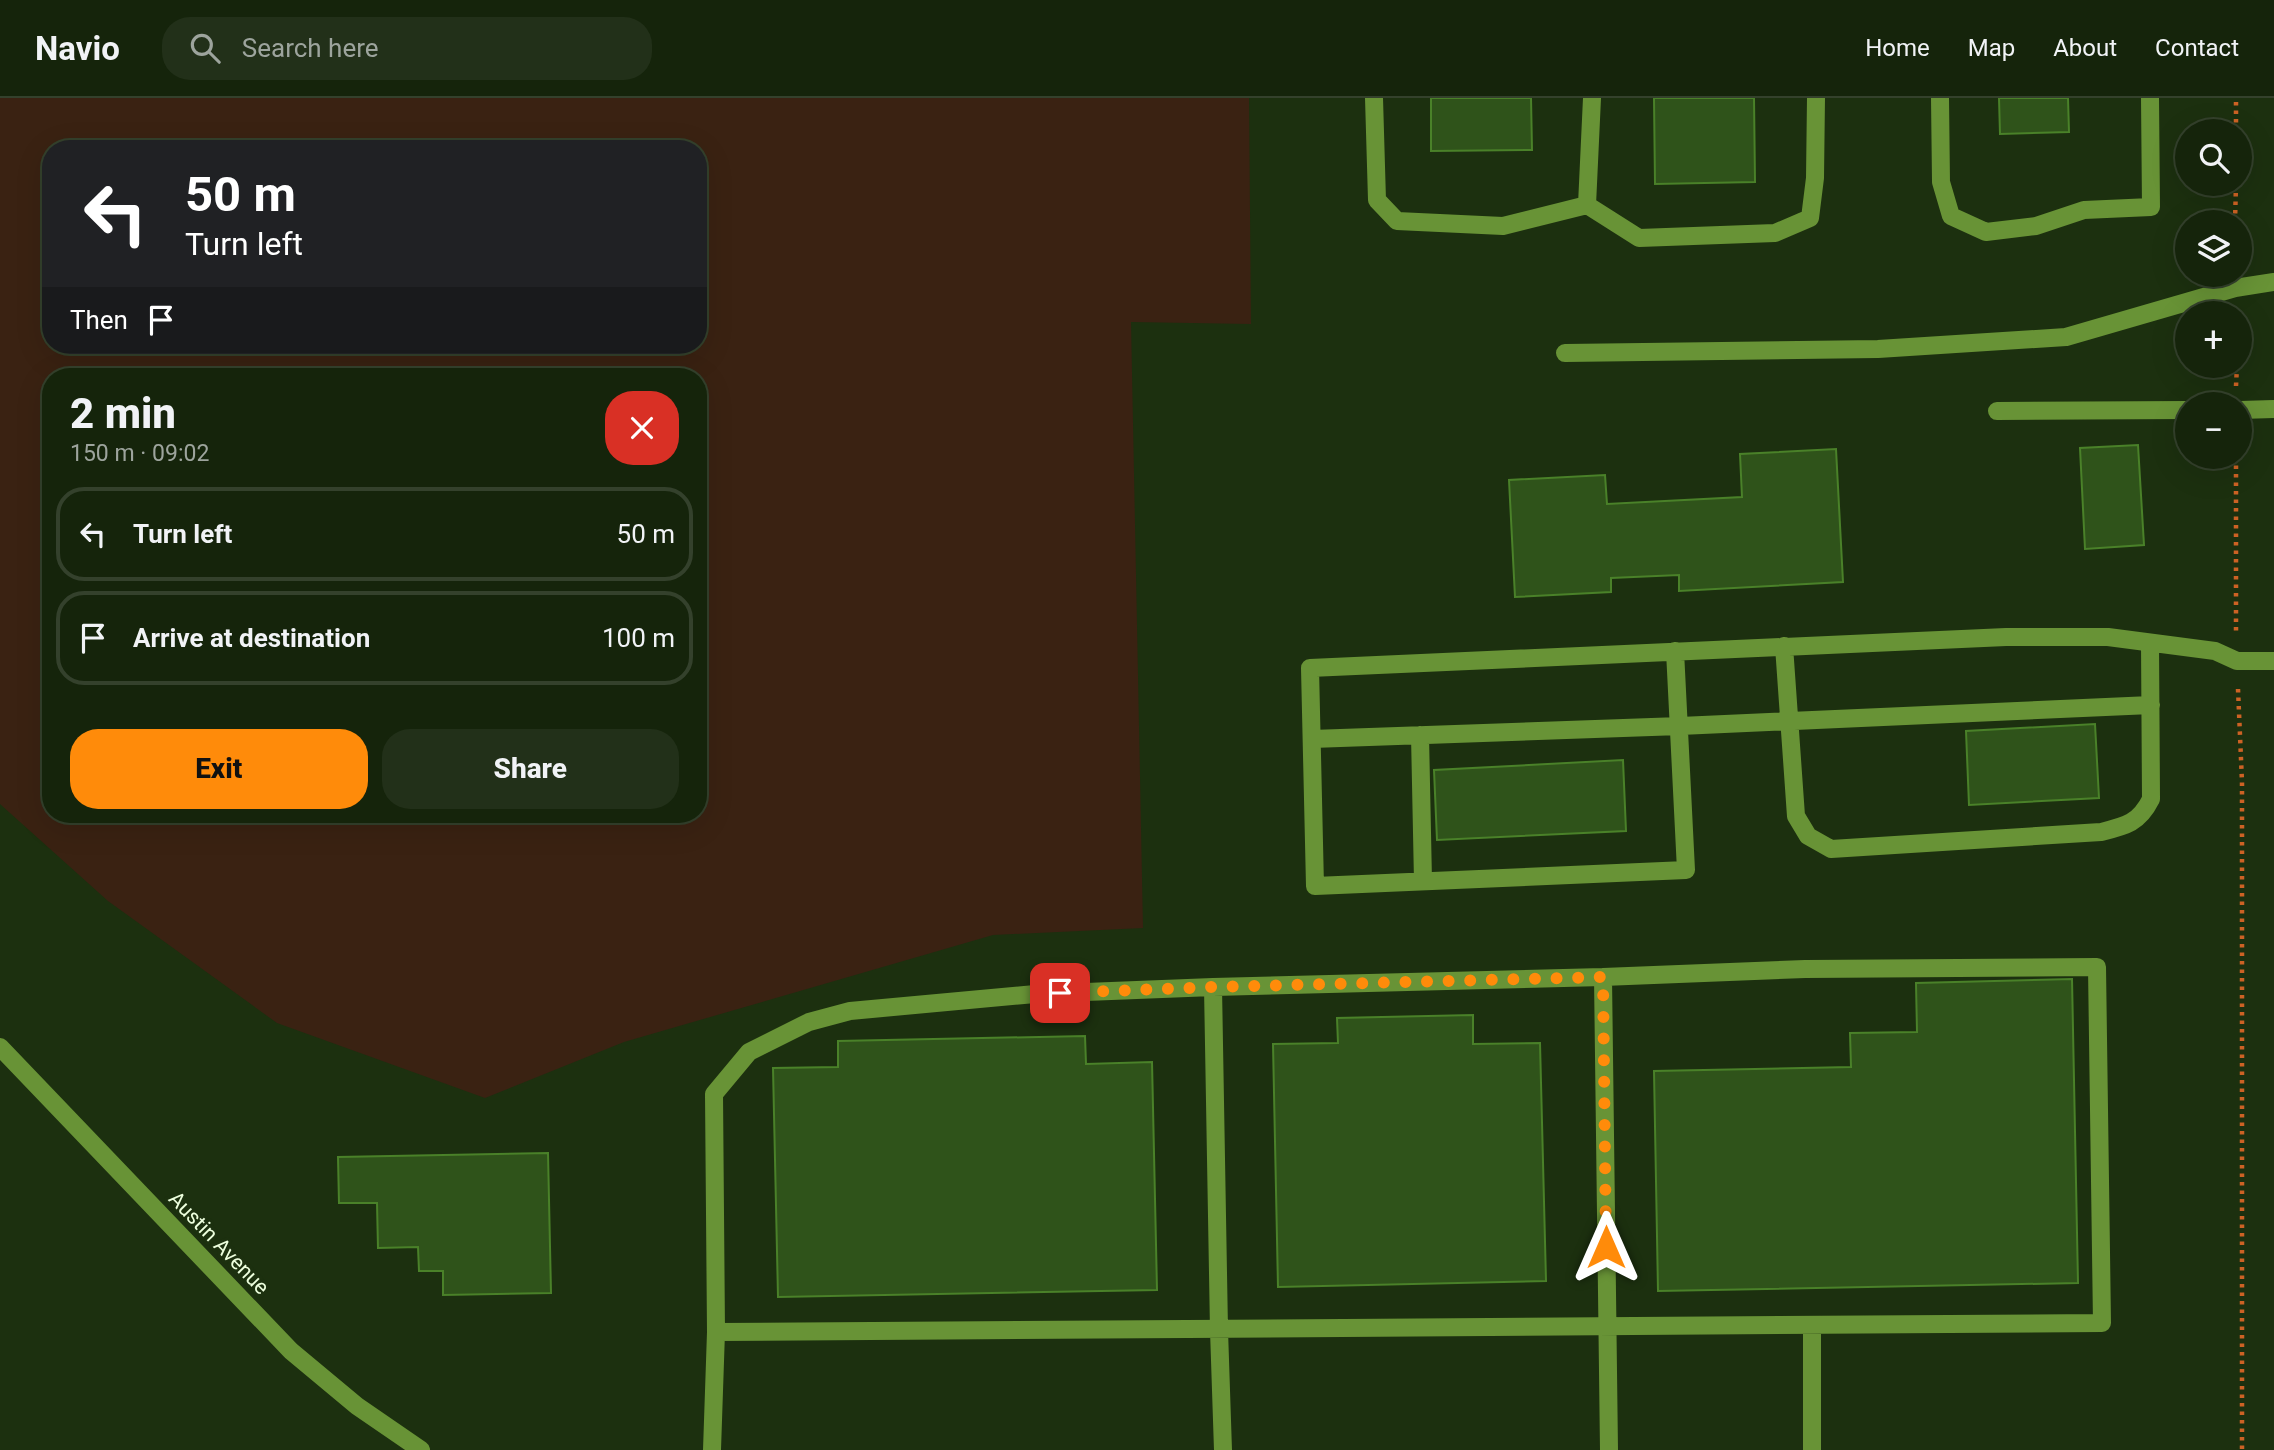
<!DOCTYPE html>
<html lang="en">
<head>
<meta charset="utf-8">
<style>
  body { margin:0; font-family:Roboto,sans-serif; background:#223019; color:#f1f3f6; height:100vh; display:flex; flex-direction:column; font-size:26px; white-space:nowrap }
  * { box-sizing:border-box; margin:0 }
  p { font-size:23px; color:#9da49d }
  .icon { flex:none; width:38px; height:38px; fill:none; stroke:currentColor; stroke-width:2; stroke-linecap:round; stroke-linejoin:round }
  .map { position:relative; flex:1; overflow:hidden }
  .panel { position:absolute; left:42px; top:270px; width:665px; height:455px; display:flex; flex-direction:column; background:#15240b; border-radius:28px; box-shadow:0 7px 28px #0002,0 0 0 2px #34412c }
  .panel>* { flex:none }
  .guide { position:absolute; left:42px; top:42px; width:665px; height:214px; border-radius:28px; box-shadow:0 7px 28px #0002,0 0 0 2px #34412c; background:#202124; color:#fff; overflow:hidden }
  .buttons { position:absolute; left:2175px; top:21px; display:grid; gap:14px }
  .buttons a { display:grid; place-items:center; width:77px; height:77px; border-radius:50%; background:#15240b; box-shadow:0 7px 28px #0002,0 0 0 2px #34412c; font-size:35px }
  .pin { position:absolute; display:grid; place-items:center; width:60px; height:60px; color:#fff; margin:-30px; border-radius:14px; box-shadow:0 4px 10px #0006 }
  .me { position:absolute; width:77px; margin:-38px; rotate:0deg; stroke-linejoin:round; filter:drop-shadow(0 0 5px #0008) }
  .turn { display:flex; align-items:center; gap:24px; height:147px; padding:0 28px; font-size:32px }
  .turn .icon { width:91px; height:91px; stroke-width:2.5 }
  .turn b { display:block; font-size:49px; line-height:60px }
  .then { display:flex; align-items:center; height:66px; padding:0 28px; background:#0003; gap:14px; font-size:26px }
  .round { display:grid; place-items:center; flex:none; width:74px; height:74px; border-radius:28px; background:#223019 }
  .head { display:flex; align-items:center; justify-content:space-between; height:119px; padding:0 28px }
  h1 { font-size:42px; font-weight:800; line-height:52px }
  .button { display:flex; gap:14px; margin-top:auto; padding:14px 28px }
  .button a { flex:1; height:80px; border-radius:28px; background:#ff8b0a; color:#111; font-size:28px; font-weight:800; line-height:80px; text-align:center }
  .button a+a { background:#223019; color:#f1f3f6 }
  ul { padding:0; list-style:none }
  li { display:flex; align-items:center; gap:21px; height:94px; margin:0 14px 10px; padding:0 14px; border:4px solid #34412c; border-radius:28px }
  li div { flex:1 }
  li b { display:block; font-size:26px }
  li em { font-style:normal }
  header { display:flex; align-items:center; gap:42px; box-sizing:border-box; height:98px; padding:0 35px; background:#15240b; border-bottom:2px solid #34412c }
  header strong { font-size:33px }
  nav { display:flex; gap:38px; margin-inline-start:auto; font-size:24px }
  .search { width:490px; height:63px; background:#223019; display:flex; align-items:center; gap:18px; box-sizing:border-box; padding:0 24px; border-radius:28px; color:#9da49d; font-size:26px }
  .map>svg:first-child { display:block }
  .green { fill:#3a2212; fill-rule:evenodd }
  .building { fill:#2f531a; stroke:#4a8129; stroke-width:2 }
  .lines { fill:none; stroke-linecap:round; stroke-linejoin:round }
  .path { stroke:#cd6224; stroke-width:4.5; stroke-dasharray:3.5 5; stroke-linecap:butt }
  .minor { stroke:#689336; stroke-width:18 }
  .route { stroke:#ff8b0a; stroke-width:12; stroke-dasharray:0 21.6 }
  .labels { text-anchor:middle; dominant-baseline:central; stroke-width:7; stroke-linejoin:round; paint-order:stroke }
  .street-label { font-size:21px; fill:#edffde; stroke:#1c300f }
</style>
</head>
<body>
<header>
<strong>Navio</strong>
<div class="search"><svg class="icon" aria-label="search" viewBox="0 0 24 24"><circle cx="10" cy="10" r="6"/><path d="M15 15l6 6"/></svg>Search here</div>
<nav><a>Home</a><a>Map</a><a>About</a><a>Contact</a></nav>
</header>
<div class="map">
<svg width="2274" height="1352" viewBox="0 0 2274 1352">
  <rect width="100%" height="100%" fill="#1c300f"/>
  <path class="green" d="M0,0H1249L1251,226L1131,224L1143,830L993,837L624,944L485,1000L277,925L108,803L0,706ZM51,51H698V247H51ZM51,278H698V716H51Z"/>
  <path class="building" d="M1431,0H1531L1532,52L1431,53Z
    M1654,0H1754L1755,84L1655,86Z
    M1999,0H2068L2069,34L2000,36Z
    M2138,347L2144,447L2085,451L2080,350Z
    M1836,351L1843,484L1679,493V477L1611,480V494L1515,499L1509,382L1605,377L1607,406L1742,399L1740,356Z
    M2095,626L2099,700L1969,707L1966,633Z
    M1623,662L1626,733L1437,742L1434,672Z
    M2072,881L2078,1185L1658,1193L1654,973L1851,969L1850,935L1917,934L1916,885Z
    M1473,917V946L1540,945L1546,1183L1278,1189L1273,946L1338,945L1337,920Z
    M1085,938L1086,966L1152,964L1157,1192L778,1199L773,970L838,969V943Z
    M548,1055L551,1195L443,1197V1173H419L418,1149L378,1150L377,1105H339L338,1059Z"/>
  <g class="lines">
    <path class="path" d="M2236,33V0
      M2235,124L2236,86
      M2236,288L2237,268
      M2236,359V533
      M2238,591L2242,684V1352"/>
    <path class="minor" d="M1374,0L1377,102L1397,123L1503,128L1587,107L1592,0
      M1940,0L1941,84L1951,118L1986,134L2036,128L2084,112L2151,109L2150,0
      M1587,107L1639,140L1775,135L1810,120L1815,80L1816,0
      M1565,255L1878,251L2066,239L2235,190L2274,184
      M2240,312L2274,311
      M1997,313L2188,312
      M1784,548L1796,718L1808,738L1831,751L2101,734C2126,728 2139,725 2151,701L2150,545
      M1675,553L1686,772L1315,788L1310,570L2006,539H2108L2215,553L2237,563H2274
      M1420,637L1423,783
      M1312,641L1680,628L2151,607
      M1213,889L1219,1232L1223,1352
      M0,949L291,1253L357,1308L421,1352
      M1812,1228V1352
      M716,1234L2102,1225L2097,869L1805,871L1603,879L1609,1352
      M712,1352L716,1234L714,996L749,954L809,924L850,913L1035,896L1213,889L1603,879"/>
  </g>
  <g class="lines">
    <path class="route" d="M1060,895L1213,889L1603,879L1606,1149"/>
  </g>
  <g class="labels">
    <g class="street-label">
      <text transform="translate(219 1145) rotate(46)">Austin Avenue</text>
    </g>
  </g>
</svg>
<div class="buttons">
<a><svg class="icon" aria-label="search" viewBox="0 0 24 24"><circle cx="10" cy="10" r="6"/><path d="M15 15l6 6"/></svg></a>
<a><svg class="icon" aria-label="layers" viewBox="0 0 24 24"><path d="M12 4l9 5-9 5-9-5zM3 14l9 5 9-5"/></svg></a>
<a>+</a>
<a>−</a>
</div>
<div class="pin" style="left:1060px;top:895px;background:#d93025"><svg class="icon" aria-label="arrive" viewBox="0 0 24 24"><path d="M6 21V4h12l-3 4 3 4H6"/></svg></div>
<svg class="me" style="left:1606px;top:1149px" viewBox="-20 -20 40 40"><path d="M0-17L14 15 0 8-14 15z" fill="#ff8b0a" stroke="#fff" stroke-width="4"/></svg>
<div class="guide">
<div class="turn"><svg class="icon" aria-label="left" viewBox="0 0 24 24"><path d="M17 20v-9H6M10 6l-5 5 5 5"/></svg><div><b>50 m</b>Turn left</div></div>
<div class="then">Then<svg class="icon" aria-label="arrive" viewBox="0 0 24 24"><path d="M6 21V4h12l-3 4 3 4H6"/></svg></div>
</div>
<section class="panel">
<div class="head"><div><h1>2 min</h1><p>150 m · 09:02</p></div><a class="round" style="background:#d93025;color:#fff"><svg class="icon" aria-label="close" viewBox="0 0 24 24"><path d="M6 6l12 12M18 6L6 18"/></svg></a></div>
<ul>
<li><svg class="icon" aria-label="left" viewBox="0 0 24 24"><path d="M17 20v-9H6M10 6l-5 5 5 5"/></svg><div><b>Turn left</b></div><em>50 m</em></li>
<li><svg class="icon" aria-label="arrive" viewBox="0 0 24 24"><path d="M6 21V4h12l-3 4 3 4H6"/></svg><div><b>Arrive at destination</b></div><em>100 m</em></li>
</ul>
<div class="button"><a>Exit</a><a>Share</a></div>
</section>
</div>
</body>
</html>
